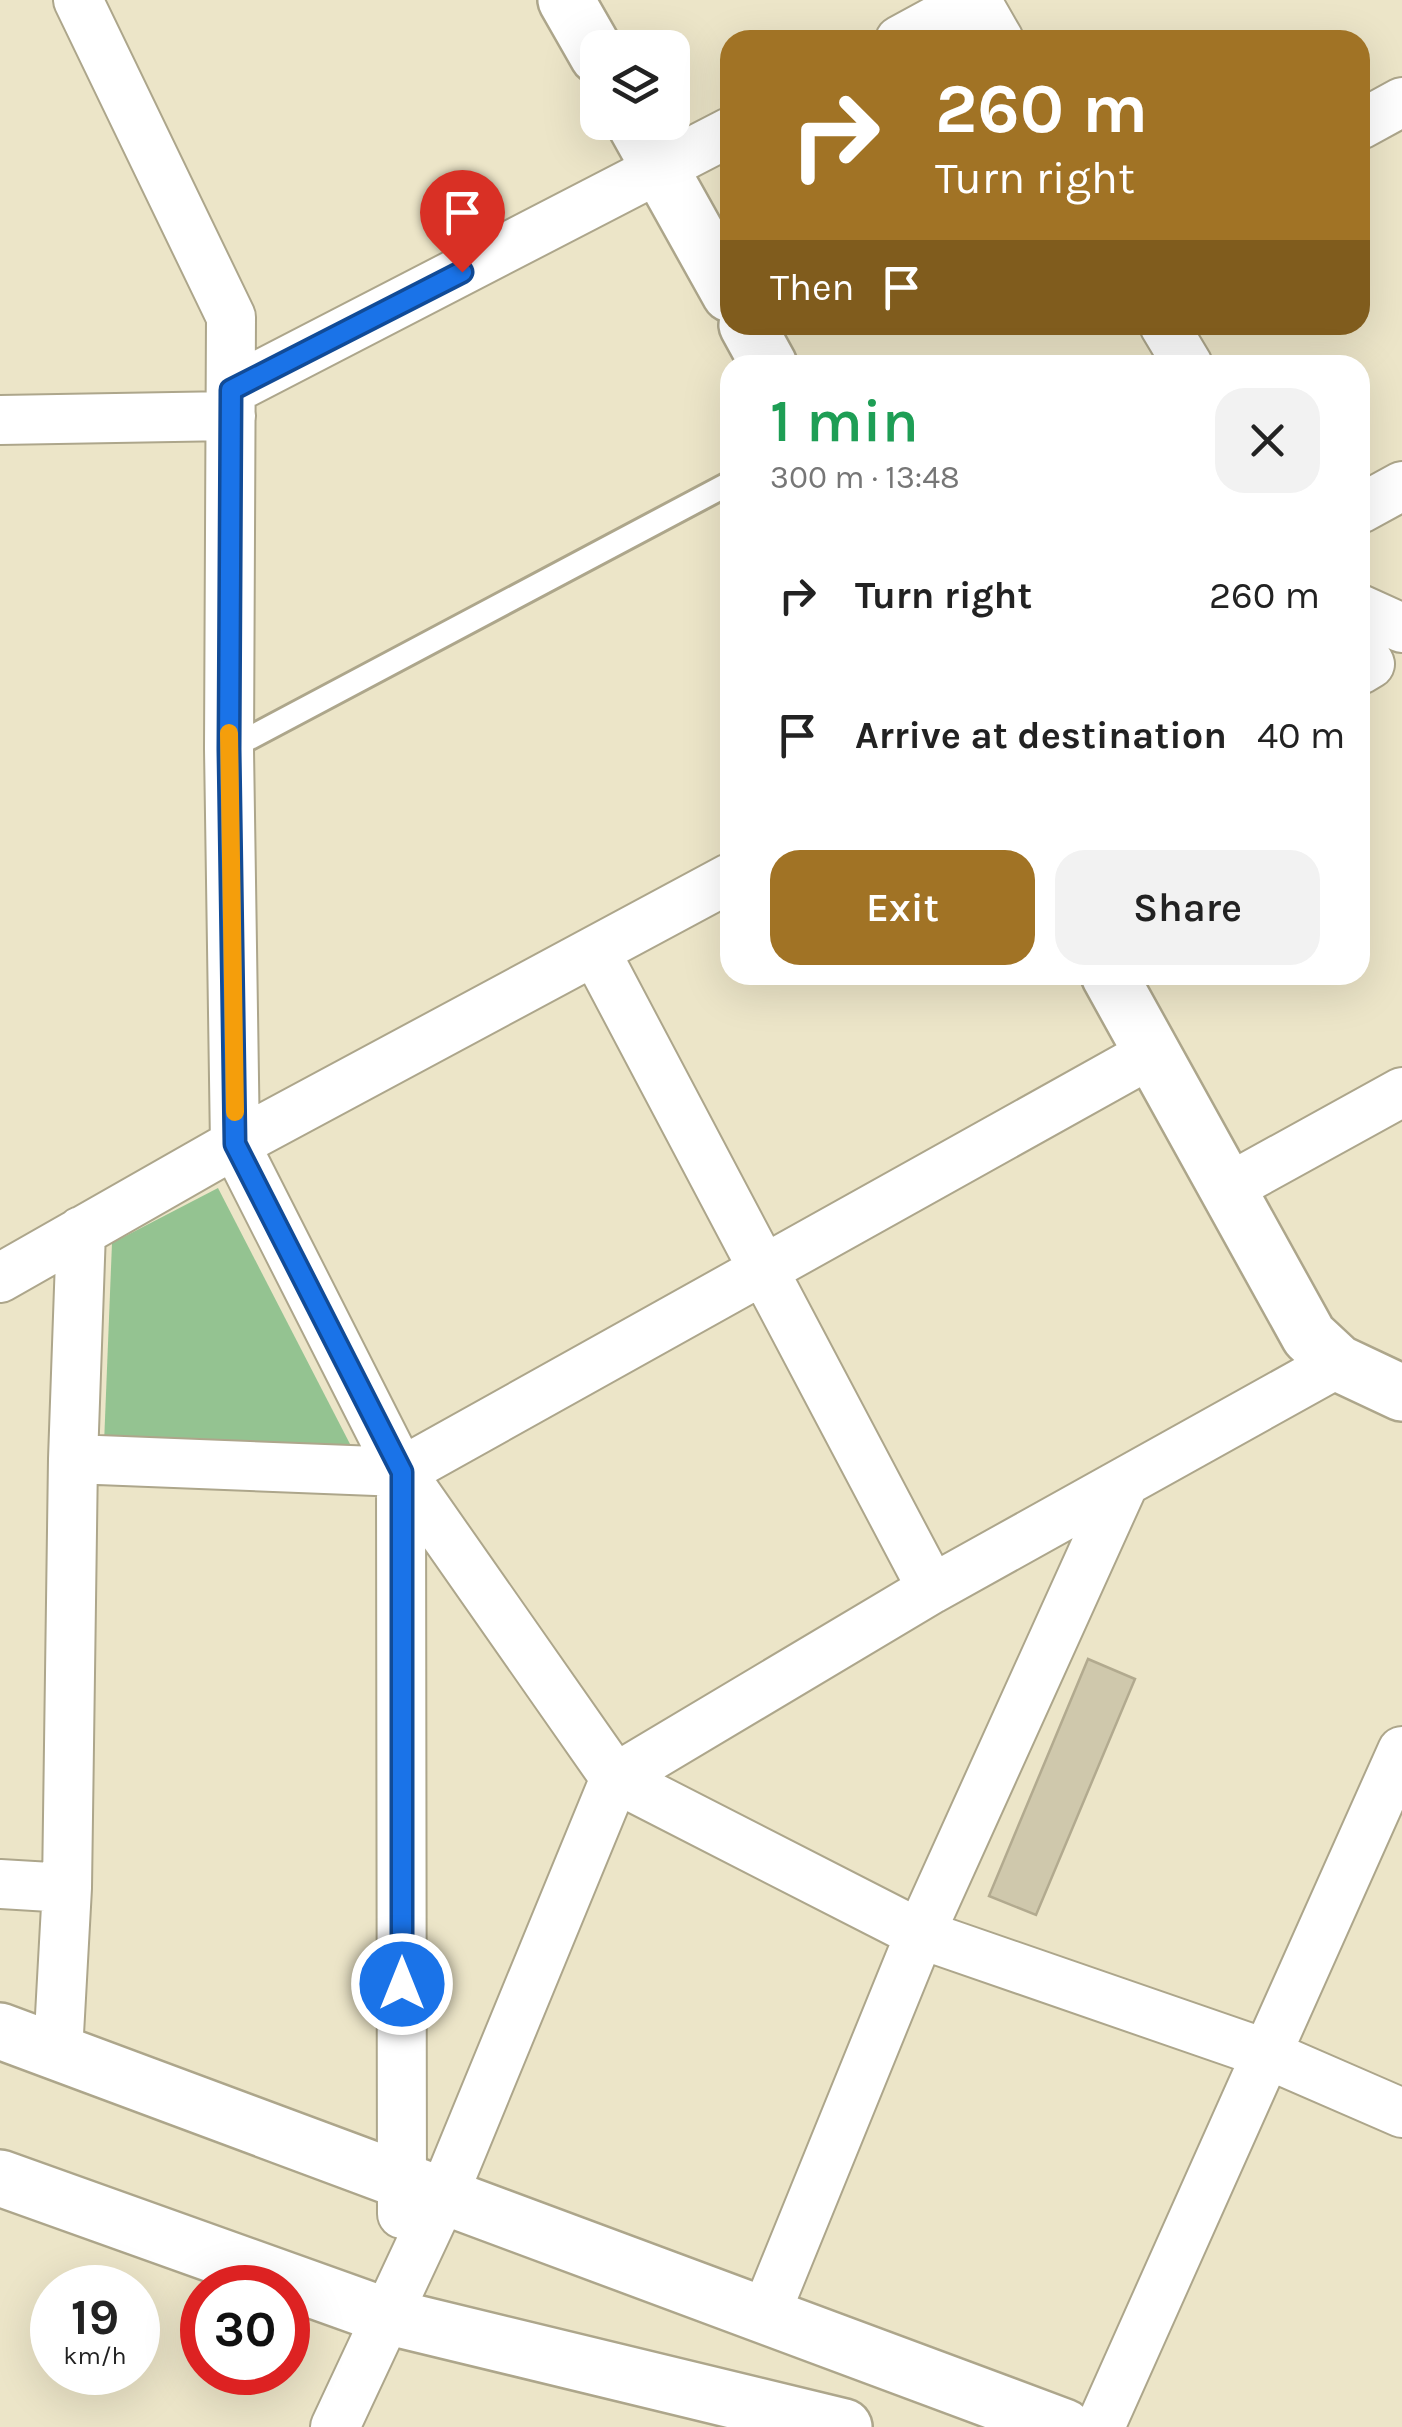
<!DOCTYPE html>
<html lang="en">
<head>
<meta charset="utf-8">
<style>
  body { margin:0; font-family:Karla,sans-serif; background:#f2f2f2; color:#222; height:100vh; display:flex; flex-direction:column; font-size:38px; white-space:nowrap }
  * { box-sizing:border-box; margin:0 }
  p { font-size:32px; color:#767676 }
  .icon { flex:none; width:55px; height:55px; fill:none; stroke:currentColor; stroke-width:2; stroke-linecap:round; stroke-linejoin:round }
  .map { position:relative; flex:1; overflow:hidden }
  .details { position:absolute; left:720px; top:355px; width:650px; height:630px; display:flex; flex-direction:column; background:#fff; border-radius:30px; box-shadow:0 10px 40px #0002 }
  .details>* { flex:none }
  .hud { position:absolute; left:720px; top:30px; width:650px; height:305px; border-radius:30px; box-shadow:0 10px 40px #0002; background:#a17325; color:#fff; overflow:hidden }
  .controls { position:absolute; left:580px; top:30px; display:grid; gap:20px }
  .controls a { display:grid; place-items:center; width:110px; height:110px; border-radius:20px; background:#fff; box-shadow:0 10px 40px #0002; font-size:50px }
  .speed { position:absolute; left:30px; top:2265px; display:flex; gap:20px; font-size:50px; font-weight:700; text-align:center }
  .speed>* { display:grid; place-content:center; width:130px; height:130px; border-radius:50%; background:#fff; box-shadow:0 10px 40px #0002; line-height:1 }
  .speed small { font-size:25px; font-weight:400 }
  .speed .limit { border:15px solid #d22; background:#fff; color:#111 }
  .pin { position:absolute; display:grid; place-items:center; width:85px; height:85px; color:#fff; margin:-102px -42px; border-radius:50% 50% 50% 0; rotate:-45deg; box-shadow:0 0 10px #0007 }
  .pin .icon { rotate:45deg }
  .me { position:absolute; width:110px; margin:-55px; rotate:0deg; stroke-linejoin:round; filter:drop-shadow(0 0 8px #0008) }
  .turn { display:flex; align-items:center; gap:35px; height:210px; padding:0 50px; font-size:45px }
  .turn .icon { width:130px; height:130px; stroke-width:2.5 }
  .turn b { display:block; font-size:70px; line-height:85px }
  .then { display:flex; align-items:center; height:95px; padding:0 50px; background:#0003; gap:20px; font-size:38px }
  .round { display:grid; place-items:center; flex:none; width:105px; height:105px; border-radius:30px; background:#f2f2f2 }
  .overview { display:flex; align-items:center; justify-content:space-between; height:170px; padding:0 50px }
  h1 { font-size:60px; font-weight:600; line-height:75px; color:#1e9e55 }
  .button { display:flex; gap:20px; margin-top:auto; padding:20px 50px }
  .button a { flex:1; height:115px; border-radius:30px; background:#a17325; color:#fff; font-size:40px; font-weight:600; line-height:115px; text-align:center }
  .button a+a { background:#f2f2f2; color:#222 }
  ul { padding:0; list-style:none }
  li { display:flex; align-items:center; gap:30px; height:140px; padding:0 50px }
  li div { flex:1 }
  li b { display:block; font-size:38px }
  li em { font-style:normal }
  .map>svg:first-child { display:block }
  .green { fill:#94c391 }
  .building { fill:#cfc8ac; stroke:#b2aa8f; stroke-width:2.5 }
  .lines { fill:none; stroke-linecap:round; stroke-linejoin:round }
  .lane-casing { stroke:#ada68b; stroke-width:28 }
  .street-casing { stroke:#ada68b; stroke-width:52 }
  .secondary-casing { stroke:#ada68b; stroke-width:60 }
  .lane { stroke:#fff; stroke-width:22 }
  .street { stroke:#fff; stroke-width:48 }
  .secondary { stroke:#fff; stroke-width:55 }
  .route-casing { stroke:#114b97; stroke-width:25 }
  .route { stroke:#1a73e8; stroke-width:18 }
  .slow { stroke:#f59e0b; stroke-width:18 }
</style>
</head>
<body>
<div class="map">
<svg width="1402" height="2427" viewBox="0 0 1402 2427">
  <rect width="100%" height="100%" fill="#ece5c8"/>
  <path class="green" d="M218,1188L350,1444H104L112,1243Z"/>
  <path class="building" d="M1088,1659L1135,1679L1036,1915L989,1896Z"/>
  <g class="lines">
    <defs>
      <path id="lane" d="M229,749L730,483"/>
      <path id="street" d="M78,0L231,317L229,749L235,1144L401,1472L615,1778L920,1934L1264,2053L1402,2113
        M976,0L999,40
        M900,40L974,0
        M1360,125L1402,102
        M1164,325L1188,365
        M231,390L730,132
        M0,420L231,416
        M1360,509L1402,486
        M1360,609L1402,628
        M1360,648L1370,664L1360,670
        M595,951L932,1589L1338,1363
        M1228,1188L1402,1092
        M81,1231L73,1459L401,1472L1152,1053
        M0,1278L235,1144L730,878
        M401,1472L402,2214
        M0,1884L67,1888
        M58,2052L67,1888L73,1459
        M765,2315L920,1934L1124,1483
        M335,2427L443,2196L615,1778L932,1589
        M1100,2427L1402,1751"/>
      <path id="secondary" d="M566,0L598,56
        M634,122L730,294
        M747,325L769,365
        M1109,975L1309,1336L1338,1363L1402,1393
        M0,2031L1064,2427
        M0,2178L386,2316L844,2427"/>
    </defs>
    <use href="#lane" class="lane-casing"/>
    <use href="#street" class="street-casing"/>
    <use href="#secondary" class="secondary-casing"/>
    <use href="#lane" class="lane"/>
    <use href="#street" class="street"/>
    <use href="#secondary" class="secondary"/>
  </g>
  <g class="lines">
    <defs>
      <path id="route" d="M402,1984V1472L235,1144L229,749L231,390L462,272"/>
    </defs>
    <use href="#route" class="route-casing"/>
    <use href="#route" class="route"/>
    <path class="slow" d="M229,733L235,1112"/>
  </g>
</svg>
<div class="controls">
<a><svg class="icon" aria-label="layers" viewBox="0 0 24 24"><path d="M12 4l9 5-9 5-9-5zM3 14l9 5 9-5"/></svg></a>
</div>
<div class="speed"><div>19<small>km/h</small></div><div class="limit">30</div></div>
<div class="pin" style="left:462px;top:272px;background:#d93025"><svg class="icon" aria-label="arrive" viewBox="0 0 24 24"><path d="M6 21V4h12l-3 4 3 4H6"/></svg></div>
<svg class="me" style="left:402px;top:1984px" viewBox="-20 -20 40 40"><circle r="17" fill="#1a73e8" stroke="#fff" stroke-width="3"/><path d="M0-11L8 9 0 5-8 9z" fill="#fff"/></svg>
<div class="hud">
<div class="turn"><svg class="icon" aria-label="right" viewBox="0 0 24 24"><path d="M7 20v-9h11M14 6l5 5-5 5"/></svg><div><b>260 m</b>Turn right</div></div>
<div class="then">Then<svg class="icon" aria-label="arrive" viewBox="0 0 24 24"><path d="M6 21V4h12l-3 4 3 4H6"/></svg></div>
</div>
<section class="details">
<div class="overview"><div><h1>1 min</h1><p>300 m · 13:48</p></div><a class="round"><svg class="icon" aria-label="close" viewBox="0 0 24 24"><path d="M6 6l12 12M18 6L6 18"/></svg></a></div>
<ul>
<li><svg class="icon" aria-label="right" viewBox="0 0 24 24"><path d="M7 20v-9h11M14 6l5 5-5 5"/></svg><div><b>Turn right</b></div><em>260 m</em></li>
<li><svg class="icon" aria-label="arrive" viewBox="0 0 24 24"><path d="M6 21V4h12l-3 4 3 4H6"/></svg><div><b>Arrive at destination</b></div><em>40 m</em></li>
</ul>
<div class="button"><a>Exit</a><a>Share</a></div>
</section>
</div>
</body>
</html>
